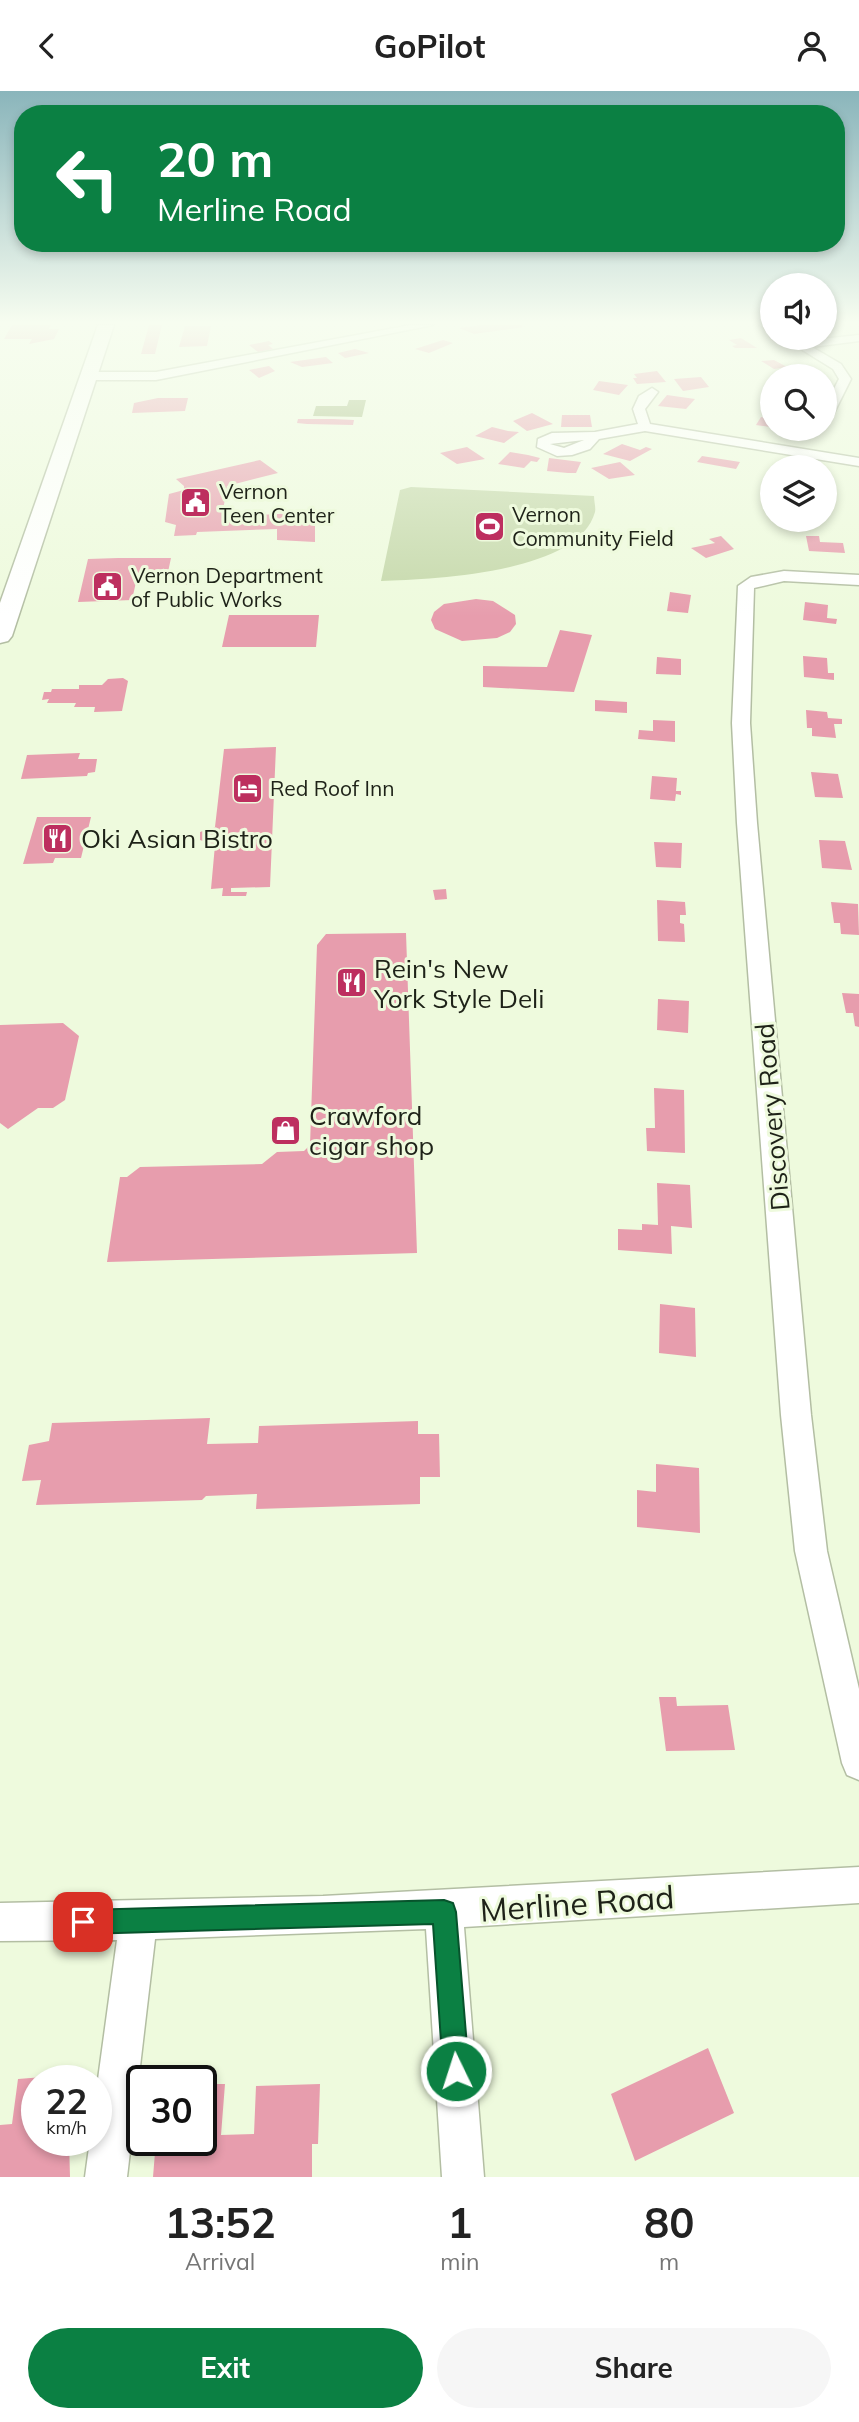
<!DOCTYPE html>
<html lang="en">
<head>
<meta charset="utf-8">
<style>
  body { margin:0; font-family:Mulish,sans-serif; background:#f6f6f6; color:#222; height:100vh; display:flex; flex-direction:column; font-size:26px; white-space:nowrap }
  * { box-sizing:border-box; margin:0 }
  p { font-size:23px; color:#767676 }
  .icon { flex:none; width:38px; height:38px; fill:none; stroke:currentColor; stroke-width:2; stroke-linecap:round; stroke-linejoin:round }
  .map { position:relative; height:2086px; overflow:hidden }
  .drawer { display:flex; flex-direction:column; background:#fff; flex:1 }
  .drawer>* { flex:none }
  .banner { position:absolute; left:14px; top:14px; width:831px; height:147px; border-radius:28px; box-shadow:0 4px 10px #0003; background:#0b8043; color:#fff; overflow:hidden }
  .tools { position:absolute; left:760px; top:182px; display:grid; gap:14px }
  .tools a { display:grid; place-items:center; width:77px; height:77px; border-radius:50%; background:#fff; box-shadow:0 4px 10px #0003; font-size:35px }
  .speed { position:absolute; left:21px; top:1974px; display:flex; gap:14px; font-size:35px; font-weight:700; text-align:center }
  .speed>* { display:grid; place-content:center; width:91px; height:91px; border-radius:50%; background:#fff; box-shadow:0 4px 10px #0003; line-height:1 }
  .speed small { font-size:18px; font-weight:400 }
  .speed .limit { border:4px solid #111; border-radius:10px; background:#fff; color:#111 }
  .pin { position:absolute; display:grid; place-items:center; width:60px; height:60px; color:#fff; margin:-30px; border-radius:14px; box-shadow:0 4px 10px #0006 }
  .me { position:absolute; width:77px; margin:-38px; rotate:356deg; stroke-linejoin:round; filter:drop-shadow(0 0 5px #0008) }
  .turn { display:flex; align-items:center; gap:24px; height:147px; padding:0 28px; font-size:32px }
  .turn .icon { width:91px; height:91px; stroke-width:2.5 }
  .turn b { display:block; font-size:49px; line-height:60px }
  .eta { display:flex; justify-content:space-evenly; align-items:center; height:119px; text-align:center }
  .eta b { font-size:42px; font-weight:700; line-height:49px }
  .primary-button { display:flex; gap:14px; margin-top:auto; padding:14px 28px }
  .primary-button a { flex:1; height:80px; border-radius:42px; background:#0b8043; color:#fff; font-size:28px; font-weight:700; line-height:80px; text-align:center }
  .primary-button a+a { background:#f6f6f6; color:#222 }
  header { display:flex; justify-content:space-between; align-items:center; height:91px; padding:0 28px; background:#fff; font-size:32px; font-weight:700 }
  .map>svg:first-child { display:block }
  .green { fill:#c5d8aa }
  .water { fill:#9eb778 }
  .building { fill:#e79dad }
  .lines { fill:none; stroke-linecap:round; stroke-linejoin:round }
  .street-casing { stroke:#b3bea3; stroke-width:3 }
  .secondary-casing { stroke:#b3bea3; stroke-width:3 }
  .street { fill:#fff; fill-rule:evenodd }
  .secondary { fill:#fff; fill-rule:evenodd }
  .route { fill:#0b8043; stroke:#07532c; stroke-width:2 }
  .labels { text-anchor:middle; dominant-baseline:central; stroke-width:6; stroke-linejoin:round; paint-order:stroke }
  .far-poi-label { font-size:21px; fill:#1e2218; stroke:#eefadd; text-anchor:start }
  .poi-label { font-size:26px; fill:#1e2218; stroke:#eefadd; text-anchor:start }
  .street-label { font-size:26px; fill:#1e2218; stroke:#eefadd }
  .near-street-label { font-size:32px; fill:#1e2218; stroke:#eefadd }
</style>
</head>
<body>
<header><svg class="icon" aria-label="back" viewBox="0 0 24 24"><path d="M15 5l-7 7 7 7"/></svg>GoPilot<svg class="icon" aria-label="person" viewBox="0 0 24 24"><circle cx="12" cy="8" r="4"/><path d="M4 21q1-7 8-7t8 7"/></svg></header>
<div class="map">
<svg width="859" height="2086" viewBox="0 0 859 2086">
  <rect width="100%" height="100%" fill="#eefadd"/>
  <path class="green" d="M411,396L594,405C594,410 596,417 595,421C578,483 432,488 381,490L400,399Z"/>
  <path class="water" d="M349,309H366L362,326L313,325L316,315H347Z"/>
  <path class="building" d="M12,234H51L49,238H59L54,248L29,253L32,248H4Z
    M149,234H162L155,263H141Z
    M481,234H521L524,236L474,243L459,237Z
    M185,235H211L207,255L179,256Z
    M741,247L757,257H735L732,255L737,254L729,249Z
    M443,249L453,252L429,262L415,258Z
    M269,250L273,253L268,254L273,258L258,261L249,254Z
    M355,258L369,262L345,267L338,262Z
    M326,266L333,272L302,276L290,271Z
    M774,269L787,276L774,278L761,270Z
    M269,275L275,280L259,287L249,279Z
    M657,280L666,291L637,293L633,287H637L634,283Z
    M701,286L709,296L683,300L674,288Z
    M599,290L628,294L619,304L593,299Z
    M667,304L695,308L686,318L658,315Z
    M158,307H188L185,320L132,322L134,312Z
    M532,322L553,333L527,340L513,330Z
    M562,324H590L592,336H561Z
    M761,326L772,328L770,336L756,334Z
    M298,328H333L354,329L353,334L307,333L297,332Z
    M492,336L508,340L519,341L504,352L475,345Z
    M622,353L640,359L646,356L652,358L630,370L603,363Z
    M467,356L485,368L457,373L440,362Z
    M510,361L528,364L540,367L537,371L531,370L524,377L498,373Z
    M702,365L740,371L736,378L697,371Z
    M549,367L581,371L576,382H568L547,380Z
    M260,369L278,382L227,395L222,426L315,421V423H320L321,430L315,431V451L277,449V438L197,441L196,444L174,445L176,434L165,431L169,403L184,399V395L176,388Z
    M620,371L635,384L609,388L591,377Z
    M721,445L734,458L706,467L691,457L715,452L709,448Z
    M806,445H819L820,451L843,452L845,462L809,460Z
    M118,467H171L168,481L138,482L132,509L78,511L88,468Z
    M201,484L199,494H175L177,485Z
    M670,501L691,504L688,522L667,520Z
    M476,508L493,510L515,524L516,533L510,541L497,547L462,550L435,538L431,529L434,521L444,513Z
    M805,511L828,514L827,527L837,528L836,533L803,529Z
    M229,524H319L316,556H222Z
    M560,539L592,544L574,601L483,596V575L547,576Z
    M803,565L827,567L828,582H834V589L804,586Z
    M657,566L681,568V584L656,583Z
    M123,587L128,590L122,620L94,621L95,616H74L76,612H47L49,608L42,609L44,601H51L52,598H79V594H102L108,588Z
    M595,609L627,611V622L595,620Z
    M806,619L827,621L828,627L842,628V633H834L836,647L812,645V637H807Z
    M653,629L675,630V651L638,648L639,639L653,640Z
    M276,656L270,796L231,797V801H247L246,805H222L223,797L211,798L215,754L200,749V741L215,736L224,658Z
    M80,662L78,668H97L95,681L88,682L87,685L21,688L27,664Z
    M811,681L838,683L843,707L815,706Z
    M652,685L677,687L676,700H681V704L676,703L675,710L650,708Z
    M37,726H91L81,767H55L53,772L23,773Z
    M819,749L845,750L852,779L822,777Z
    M654,751L682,752L681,777L656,776Z
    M446,798L447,808L435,809L433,799Z
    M657,809L685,811L686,824H680V832L684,833L685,851L658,850Z
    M831,811L858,813L859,844L841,843L840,832H834Z
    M406,842L417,1162L107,1171L120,1086H127L140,1076L262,1073L277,1061L304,1060L310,1054L317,854L326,843Z
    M842,902L859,903V936L855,935L853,922H846Z
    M658,908L689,910L688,942L657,939Z
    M63,932L79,945L65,1009L53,1017H38L8,1038L0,1032V934Z
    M654,997L684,999L685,1062L647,1060L646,1037H655Z
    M657,1092L690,1094L692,1137L671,1135L672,1163L618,1159V1138L642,1139V1133L658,1134Z
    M660,1213L695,1217L696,1266L659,1262Z
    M210,1327L207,1353L258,1352L259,1335L418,1330V1343H439L440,1386H420V1413L256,1418L257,1403L206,1405L202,1409L36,1414L41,1389L22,1390L29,1354L49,1350L52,1332Z
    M656,1373L699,1377L700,1442L637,1436V1399L656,1401Z
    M659,1606H676L677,1615L728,1614L735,1659L666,1660Z
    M708,1957L734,2022L635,2070L611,2003Z
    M81,1983L80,1990H37V2049H69L70,2086H0V2034L12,2033L18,1988Z
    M201,1993H225L221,2044L254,2043L256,1995L320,1993L318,2053H312V2086H153L156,2049H201Z"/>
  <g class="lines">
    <defs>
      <path id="street" d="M411,234H433L156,289H88L82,285L88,281H156Z
        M759,234H772V240Z
        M859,244V250L812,256L841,273L851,288L830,330L824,334V317L839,288L833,278L783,247H797L803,250Z
        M652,297L658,301L645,318L650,333L859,367V375L645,340L599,348L590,358L572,364L557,365L537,356L538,348L552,342L595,341L638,333L633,318L639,305ZM584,349L564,357L550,353Z
        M784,480L859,484V494L784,490L754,497L750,632L757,732L811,1324L827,1460L859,1598V1689L847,1684L842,1672L795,1460L781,1324L737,732L732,632L738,495L751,486Z
        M859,1776V1812L464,1836L484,2086H442L426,1838L155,1848L127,2086H85L90,2049H96V2003L117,1849L0,1850V1812L323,1805Z"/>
      <path id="secondary" d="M98,234H114L12,545L8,550L0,552V512Z"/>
    </defs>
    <use href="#street" class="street-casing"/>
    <use href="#secondary" class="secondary-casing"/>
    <use href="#street" class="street"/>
    <use href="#secondary" class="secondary"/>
  </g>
  <linearGradient id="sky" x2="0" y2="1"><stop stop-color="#8ab5bb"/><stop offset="0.44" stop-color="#f7fdf0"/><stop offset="1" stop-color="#f7fdf0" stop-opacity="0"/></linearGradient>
  <rect width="859" height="526" fill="url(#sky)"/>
  <path class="route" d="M444,1809L453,1812L456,1821L469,1980L465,1989L456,1993L447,1989L443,1980L433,1833L83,1843L75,1840L71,1831L75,1822L83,1819Z"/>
  <defs>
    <symbol id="civic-square" viewBox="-11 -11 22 22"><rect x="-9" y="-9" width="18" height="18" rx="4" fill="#bd2f5f" stroke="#eefadd"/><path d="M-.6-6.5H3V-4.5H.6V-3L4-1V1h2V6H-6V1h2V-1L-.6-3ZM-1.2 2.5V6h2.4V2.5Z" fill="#fff"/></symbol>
    <symbol id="stadium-square" viewBox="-11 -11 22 22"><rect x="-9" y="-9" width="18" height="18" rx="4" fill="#bd2f5f" stroke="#eefadd"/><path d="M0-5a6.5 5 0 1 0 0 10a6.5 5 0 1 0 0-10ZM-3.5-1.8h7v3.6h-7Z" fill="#fff"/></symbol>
    <symbol id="hotel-square" viewBox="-11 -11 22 22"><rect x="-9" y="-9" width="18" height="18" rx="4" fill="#bd2f5f" stroke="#eefadd"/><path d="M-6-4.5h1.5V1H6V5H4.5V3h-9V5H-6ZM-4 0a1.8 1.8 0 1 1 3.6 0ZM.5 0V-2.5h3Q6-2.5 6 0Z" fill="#fff"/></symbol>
    <symbol id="restaurant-square" viewBox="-11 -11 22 22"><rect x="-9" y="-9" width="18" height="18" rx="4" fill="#bd2f5f" stroke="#eefadd"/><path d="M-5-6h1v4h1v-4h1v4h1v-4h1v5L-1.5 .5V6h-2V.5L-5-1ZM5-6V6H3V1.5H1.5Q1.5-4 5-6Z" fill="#fff"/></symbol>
    <symbol id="shop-square" viewBox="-11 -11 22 22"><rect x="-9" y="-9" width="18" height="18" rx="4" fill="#bd2f5f" stroke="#eefadd"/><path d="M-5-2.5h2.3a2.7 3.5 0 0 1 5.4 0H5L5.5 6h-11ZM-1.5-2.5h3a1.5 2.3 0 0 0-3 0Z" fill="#fff"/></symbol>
  </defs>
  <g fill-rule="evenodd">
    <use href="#civic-square" x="178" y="394" width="35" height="35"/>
    <use href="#stadium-square" x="472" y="418" width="35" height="35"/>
    <use href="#civic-square" x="90" y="478" width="35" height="35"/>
    <use href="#hotel-square" x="230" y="680" width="35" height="35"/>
    <use href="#restaurant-square" x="40" y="730" width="35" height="35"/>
    <use href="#restaurant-square" x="334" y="874" width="35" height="35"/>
    <use href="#shop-square" x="268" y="1022" width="35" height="35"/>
  </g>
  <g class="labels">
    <g class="far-poi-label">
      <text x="219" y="400">Vernon<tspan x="219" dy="24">Teen Center</tspan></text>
      <text x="512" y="423">Vernon<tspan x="512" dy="24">Community Field</tspan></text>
      <text x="131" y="484">Vernon Department<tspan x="131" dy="24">of Public Works</tspan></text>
      <text x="270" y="697">Red Roof Inn</text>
    </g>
    <g class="poi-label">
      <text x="81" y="747">Oki Asian Bistro</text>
      <text x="374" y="877">Rein's New<tspan x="374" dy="30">York Style Deli</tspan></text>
      <text x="309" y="1024">Crawford<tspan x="309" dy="30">cigar shop</tspan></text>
    </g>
    <g class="street-label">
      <text transform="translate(772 1026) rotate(-95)">Discovery Road</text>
    </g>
    <g class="near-street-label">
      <text transform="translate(577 1812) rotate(-4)">Merline Road</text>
    </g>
  </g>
</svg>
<div class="tools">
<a><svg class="icon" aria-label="sound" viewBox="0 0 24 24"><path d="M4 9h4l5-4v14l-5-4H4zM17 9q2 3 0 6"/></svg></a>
<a><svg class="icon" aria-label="search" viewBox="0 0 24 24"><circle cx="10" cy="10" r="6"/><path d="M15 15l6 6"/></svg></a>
<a><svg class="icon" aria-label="layers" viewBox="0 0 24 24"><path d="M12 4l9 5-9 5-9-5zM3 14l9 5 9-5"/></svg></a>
</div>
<div class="speed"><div>22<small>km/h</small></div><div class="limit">30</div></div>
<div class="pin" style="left:83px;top:1831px;background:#d93025"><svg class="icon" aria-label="arrive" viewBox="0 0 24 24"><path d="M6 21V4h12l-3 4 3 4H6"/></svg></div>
<svg class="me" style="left:456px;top:1980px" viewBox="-20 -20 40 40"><circle r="17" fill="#0b8043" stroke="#fff" stroke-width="3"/><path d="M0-11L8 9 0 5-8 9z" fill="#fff"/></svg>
<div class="banner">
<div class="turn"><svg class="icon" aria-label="left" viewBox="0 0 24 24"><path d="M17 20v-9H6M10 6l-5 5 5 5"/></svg><div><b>20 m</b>Merline Road</div></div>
</div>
</div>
<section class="drawer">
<div class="eta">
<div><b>13:52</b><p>Arrival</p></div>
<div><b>1</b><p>min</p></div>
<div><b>80</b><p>m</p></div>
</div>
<div class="primary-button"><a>Exit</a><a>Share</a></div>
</section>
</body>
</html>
